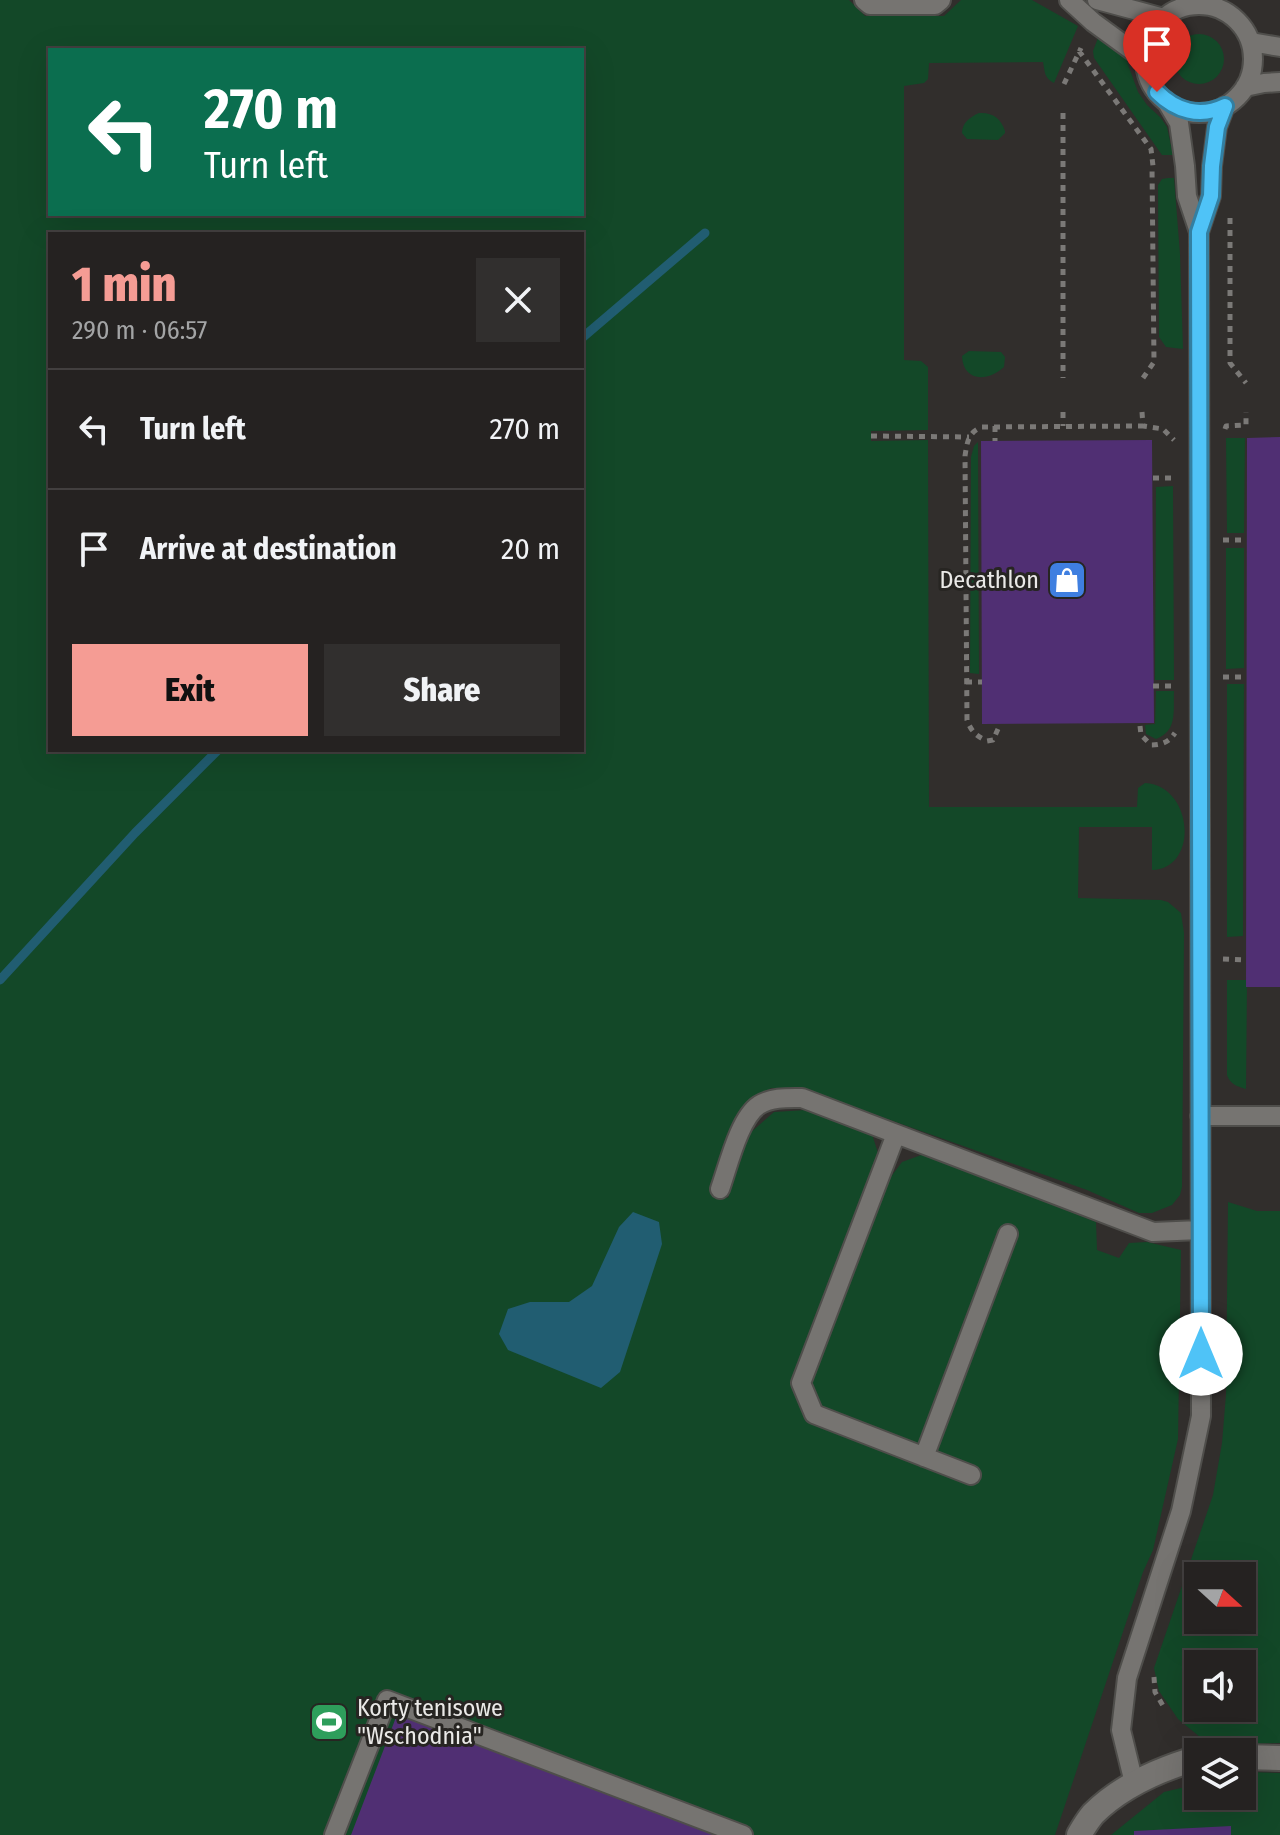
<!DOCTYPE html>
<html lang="en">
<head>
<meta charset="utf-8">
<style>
  body { margin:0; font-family:"Fira Sans Condensed",sans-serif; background:#312f2e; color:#f1f3f6; height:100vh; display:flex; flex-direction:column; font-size:30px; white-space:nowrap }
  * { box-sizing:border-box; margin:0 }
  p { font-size:26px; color:#a3a4a5 }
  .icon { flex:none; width:44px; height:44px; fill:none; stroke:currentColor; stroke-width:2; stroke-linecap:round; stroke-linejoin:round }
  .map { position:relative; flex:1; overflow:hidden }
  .details { position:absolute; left:48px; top:232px; width:536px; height:520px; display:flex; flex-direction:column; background:#252221; border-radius:0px; box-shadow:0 8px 32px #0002,0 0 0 2px #423f3f }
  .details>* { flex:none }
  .hud { position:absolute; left:48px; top:48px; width:536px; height:168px; border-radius:0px; box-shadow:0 8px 32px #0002,0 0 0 2px #423f3f; background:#0b6e4f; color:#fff; overflow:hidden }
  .needle { width:52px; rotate:111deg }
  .controls { position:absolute; left:1184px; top:1562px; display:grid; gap:16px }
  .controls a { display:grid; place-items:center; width:72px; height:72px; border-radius:0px; background:#252221; box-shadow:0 8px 32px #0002,0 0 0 2px #423f3f; font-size:40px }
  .pin { position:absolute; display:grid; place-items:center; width:68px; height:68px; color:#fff; margin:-82px -34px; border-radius:50% 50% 50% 0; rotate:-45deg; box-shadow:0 0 8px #0007 }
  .pin .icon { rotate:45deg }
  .me { position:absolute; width:88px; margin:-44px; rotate:0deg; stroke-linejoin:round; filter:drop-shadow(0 0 6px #0008) }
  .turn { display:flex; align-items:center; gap:28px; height:168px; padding:0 24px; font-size:36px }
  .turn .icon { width:104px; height:104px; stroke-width:2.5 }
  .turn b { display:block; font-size:56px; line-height:68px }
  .round { display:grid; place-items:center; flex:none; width:84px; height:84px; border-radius:0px; background:#312f2e }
  .headline { display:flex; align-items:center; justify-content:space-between; height:136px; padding:0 24px }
  h1 { font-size:48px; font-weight:800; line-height:60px; color:#f59c94 }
  .primary-button { display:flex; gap:16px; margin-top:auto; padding:16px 24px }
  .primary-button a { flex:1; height:92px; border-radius:0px; background:#f59c94; color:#111; font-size:32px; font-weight:800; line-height:92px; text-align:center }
  .primary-button a+a { background:#312f2e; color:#f1f3f6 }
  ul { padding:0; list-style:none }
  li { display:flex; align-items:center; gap:24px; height:120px; padding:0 24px; border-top:2px solid #423f3f }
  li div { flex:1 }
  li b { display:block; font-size:30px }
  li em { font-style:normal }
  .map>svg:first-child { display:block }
  .green { fill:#134828; fill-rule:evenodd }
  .water { fill:#215d71 }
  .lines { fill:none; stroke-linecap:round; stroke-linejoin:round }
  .stream { stroke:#215d71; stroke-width:9 }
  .building { fill:#502f73 }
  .service-casing { stroke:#4f4e4b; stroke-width:22 }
  .minor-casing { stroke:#4f4e4b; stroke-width:28 }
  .path { stroke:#7b7977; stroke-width:5; stroke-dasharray:6 6; stroke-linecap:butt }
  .service { stroke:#767471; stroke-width:18 }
  .minor { stroke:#767471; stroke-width:24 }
  .route-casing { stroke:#337fa1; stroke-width:20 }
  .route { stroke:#4fc3f7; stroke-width:14 }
  .labels { text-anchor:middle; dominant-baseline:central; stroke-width:6; stroke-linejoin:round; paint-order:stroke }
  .poi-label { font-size:24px; fill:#eae9e7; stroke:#272522; text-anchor:end }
</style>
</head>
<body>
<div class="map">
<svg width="1280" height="1835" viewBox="0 0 1280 1835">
  <rect width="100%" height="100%" fill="#312e2c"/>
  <path class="green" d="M0,0H849L865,16H944L961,0H1032L1078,26L1054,83C1044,78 1045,72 1043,62L929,63L928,79L924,83L904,86V360L921,361L928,367V430L871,431V441L928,440L929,807H1137L1138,788L1145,783C1194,786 1199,869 1152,870V827H1079L1078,898L1161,900L1168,902L1181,913L1184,933L1182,1187L1180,1195L1172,1205L1152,1213H1139L1087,1190L820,1095L771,1088L737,1116L710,1190L728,1198L749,1134L774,1112L806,1110L846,1121L872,1134L878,1153L871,1176L887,1182L902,1162L924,1154L1096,1222L1097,1250L1119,1258L1129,1243L1147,1242L1181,1250L1178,1439L1153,1550L1143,1572L1055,1835H0ZM50,50H582V214H50ZM50,234H582V750H50Z
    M1174 59a25 25 0 1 1 50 0a25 25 0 1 1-50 0Z
    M1098,38L1116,49L1126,59L1138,92L1147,105L1161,118L1167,127L1173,155H1162L1094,58L1093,51Z
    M979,113C992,112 1001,118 1005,131V133L998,140L967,139L962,133C962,123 970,117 979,113Z
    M1168,178H1174L1180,254L1183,349L1166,347L1159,337L1158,185L1162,179Z
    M969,351L1001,352L1005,357L1004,367C988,382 963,382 962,356Z
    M1226,438H1245L1244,533H1227Z
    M978,442L979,674L970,673L971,457L974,446Z
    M1173,486L1174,680H1155L1156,487Z
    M1226,548H1244V668L1226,669Z
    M1227,684H1244L1243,936L1227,937Z
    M1156,691H1174C1173,710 1178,731 1156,739L1146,734L1145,725L1155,724Z
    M1227,980H1247L1246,1089C1236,1086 1230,1084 1227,1075Z
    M1228,1202L1257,1211H1280V1743L1230,1744L1200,1737L1178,1719L1159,1691L1154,1668L1213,1495L1222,1443L1226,1395ZM1198,1576H1242V1620H1198ZM1198,1664H1242V1708H1198Z
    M1248,1772L1280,1773V1835H1111L1164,1792L1198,1784V1796H1242V1773Z"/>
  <path class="water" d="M633,1212L659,1222L662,1244L620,1372L601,1388L508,1350L499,1334L508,1309L530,1302H569L592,1286L619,1227Z"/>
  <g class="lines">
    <path class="stream" d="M582,338L705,233
      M0,980L135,833L218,750"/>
  </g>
  <path class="building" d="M1280,437V987H1246L1247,438Z
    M1152,440L1154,723L982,724L981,441Z
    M398,1712L716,1832L715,1835H351Z
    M1231,1826V1835H1134V1831Z"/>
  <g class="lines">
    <defs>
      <path id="service" d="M864,0L870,5H935L941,0
        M1069,0L1093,22L1145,60
        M1097,0L1164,18
        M1145 59a54 54 0 1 1 108 0a54 54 0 1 1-108 0Z
        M1251,42L1280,47
        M1245,87L1264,83L1280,82
        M1166,101L1179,123L1185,166L1187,196L1199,232
        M1200,1116H1280
        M896,1134L801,1383L814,1414L971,1475
        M720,1189C728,1167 739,1118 759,1105C772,1097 788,1098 802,1098L1153,1232L1200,1230
        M924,1457L1008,1234
        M1134,1783L1121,1730L1127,1678L1181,1511L1201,1416L1199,232L1211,196L1212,166L1217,127L1225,106
        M334,1835L387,1700L743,1835"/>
      <path id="minor" d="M1242,1757L1280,1758
        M1079,1835C1083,1828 1088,1820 1093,1814C1122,1785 1160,1769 1198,1758"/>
    </defs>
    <use href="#service" class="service-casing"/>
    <use href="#minor" class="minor-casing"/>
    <path class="path" d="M1079,51L1151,149L1153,166
      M1064,84L1081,48
      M1063,113V378
      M1230,218V363L1246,383
      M1143,378L1154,362L1152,166
      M1063,412V426
      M1142,412L1143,426L1163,429L1174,440
      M995,426V441
      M1225,429L1226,426L1246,425V412
      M871,436L969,437
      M1153,478H1176
      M1223,540H1247
      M1223,677H1246
      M966,682H982
      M1153,686H1177
      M1140,726L1141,735L1151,745C1162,745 1169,742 1175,733
      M998,729L993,740L987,741C976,736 971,731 967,720L965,456C967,443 968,432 982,427L1143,426
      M1223,959L1246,960
      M1154,1677L1155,1692L1165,1709"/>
    <use href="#service" class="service"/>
    <use href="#minor" class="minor"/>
  </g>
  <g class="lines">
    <defs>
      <path id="route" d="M1157,92C1176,111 1200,118 1225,106L1217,127L1212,166L1211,196L1199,232L1201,1354"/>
    </defs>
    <use href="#route" class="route-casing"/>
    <use href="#route" class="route"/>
  </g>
  <defs>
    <symbol id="shop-square" viewBox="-11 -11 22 22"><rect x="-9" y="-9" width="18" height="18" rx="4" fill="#3f7fe0" stroke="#272522"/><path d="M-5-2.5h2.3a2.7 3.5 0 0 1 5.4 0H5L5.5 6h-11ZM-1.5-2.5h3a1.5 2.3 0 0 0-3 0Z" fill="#fff"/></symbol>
    <symbol id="stadium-square" viewBox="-11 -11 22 22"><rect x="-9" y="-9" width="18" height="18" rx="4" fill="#2e9e5b" stroke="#272522"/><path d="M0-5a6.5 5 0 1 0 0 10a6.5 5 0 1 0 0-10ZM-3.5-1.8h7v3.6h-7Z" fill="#fff"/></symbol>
  </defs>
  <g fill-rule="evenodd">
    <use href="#shop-square" x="1045" y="558" width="44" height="44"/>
    <use href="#stadium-square" x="307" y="1700" width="44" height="44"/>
  </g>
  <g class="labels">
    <g class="poi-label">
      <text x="1039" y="580">Decathlon</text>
      <text x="357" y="1708" text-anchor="start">Korty tenisowe<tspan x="357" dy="28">"Wschodnia"</tspan></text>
    </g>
  </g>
</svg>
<div class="controls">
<a><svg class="needle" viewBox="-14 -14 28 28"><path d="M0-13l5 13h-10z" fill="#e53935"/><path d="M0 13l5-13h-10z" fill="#a3a4a5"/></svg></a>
<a><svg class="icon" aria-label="sound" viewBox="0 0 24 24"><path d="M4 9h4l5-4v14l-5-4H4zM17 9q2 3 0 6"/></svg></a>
<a><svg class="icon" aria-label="layers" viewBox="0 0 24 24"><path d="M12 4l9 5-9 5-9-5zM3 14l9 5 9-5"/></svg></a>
</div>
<div class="pin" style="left:1157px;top:92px;background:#d93025"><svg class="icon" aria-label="arrive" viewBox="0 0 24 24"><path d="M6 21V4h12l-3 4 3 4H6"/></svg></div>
<svg class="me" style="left:1201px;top:1354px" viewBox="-20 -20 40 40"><circle r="19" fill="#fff"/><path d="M0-13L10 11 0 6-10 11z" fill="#4fc3f7"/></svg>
<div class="hud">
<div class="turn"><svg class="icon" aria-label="left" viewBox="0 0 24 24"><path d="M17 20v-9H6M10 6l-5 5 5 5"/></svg><div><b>270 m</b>Turn left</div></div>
</div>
<section class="details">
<div class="headline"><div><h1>1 min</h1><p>290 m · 06:57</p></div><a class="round"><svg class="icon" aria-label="close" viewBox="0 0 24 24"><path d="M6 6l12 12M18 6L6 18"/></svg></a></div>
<ul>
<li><svg class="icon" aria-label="left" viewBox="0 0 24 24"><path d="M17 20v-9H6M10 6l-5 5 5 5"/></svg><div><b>Turn left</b></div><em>270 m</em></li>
<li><svg class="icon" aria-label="arrive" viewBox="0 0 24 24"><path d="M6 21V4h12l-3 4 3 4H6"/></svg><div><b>Arrive at destination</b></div><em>20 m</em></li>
</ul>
<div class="primary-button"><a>Exit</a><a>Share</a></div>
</section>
</div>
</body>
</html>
